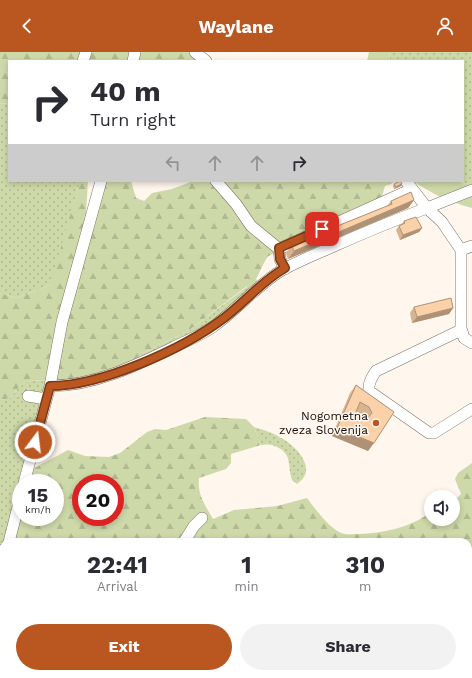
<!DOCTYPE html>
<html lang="en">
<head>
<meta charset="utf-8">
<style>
  body { margin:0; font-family:"Work Sans",sans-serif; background:#f2f2f3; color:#2b2b33; height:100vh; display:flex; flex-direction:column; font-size:15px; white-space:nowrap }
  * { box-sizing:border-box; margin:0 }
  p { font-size:13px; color:#7c7c81 }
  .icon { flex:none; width:22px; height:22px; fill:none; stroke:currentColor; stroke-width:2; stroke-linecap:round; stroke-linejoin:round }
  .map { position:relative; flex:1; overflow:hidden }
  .side { position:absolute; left:0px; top:486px; width:472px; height:140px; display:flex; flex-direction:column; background:#fff; border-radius:12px 12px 0 0; box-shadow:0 2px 6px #0003 }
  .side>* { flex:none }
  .banner { position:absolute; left:8px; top:8px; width:456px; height:122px; border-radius:0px; box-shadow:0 2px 6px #0003; background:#fff; color:#2b2b33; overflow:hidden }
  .controls { position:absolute; left:424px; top:438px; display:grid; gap:8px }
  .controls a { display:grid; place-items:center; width:36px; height:36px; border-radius:50%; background:#fff; box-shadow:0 2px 6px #0003; font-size:20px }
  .speed { position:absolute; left:12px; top:422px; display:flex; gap:8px; font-size:20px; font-weight:700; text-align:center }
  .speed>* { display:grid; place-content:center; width:52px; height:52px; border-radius:50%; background:#fff; box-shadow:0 2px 6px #0003; line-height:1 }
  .speed small { font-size:10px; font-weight:400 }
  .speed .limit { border:6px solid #d22; background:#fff; color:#111 }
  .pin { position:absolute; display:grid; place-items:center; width:34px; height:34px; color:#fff; margin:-17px; border-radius:8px; box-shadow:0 2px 6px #0006 }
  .me { position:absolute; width:44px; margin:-22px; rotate:15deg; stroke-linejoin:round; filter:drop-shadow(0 0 3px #0008) }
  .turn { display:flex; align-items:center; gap:14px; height:84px; padding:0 16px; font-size:18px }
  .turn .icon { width:52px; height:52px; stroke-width:2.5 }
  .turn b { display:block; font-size:28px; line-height:34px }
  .lanes { display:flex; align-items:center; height:38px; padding:0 16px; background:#0003; justify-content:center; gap:20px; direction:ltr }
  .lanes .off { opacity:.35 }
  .eta { display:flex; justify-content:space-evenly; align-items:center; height:68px; text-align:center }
  .eta b { font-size:24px; font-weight:700; line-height:28px }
  .cta { display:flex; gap:8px; margin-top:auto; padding:8px 16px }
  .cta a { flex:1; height:46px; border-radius:24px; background:#ba5720; color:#fff; font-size:16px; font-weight:700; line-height:46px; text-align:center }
  .cta a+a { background:#f2f2f3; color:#2b2b33 }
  header { display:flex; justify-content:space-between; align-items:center; height:52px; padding:0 16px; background:#ba5720; color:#fff; font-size:18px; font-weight:700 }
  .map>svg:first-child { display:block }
  .grass { fill:url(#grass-dots) }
  .forest { fill:url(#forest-firs); fill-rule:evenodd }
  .pitch { fill:#ced9a9 }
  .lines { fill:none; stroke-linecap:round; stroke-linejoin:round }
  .minor-casing { stroke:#7e7165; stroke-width:12 }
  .minor { stroke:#fff; stroke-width:11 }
  .wall { fill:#d7b490; fill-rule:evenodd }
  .shaded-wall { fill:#af9276 }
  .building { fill:#fad1a8; stroke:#af9276; fill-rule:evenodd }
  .route-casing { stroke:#793915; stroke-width:10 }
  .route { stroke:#ba5720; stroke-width:7 }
  .poi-dot { fill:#ba5720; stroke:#fff6ee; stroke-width:1.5 }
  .labels { text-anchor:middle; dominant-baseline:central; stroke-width:3; stroke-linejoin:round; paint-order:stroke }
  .poi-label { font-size:12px; fill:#120d09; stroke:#fff6ee; text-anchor:end }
</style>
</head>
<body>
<header><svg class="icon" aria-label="back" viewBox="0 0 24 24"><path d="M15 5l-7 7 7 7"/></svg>Waylane<svg class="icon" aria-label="person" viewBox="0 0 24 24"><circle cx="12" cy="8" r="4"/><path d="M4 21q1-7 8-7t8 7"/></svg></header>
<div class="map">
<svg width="472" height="626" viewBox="0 0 472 626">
  <defs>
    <pattern id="grass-dots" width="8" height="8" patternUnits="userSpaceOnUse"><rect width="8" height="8" fill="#ced9a9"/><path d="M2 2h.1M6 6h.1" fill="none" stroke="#b0b990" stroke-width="1.8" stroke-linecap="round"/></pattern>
    <pattern id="forest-firs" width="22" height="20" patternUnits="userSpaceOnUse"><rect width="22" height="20" fill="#ced9a9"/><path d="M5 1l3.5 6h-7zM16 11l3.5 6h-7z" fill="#b0b990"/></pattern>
  </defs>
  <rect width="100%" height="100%" fill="#fff6ee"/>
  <path class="grass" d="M390,0H472V133L457,129H463V9H389Z
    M0,51L9,52V129H84L78,136L53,229L50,233L17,246L0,241Z
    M248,234L253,238L214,271L131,310L145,300L188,279Z
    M49,328L7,490H4V495L0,497V348L10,346L20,334L28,329Z
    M254,375C264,378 274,381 283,387C298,396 318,418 297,432L292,428C287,413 293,403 277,395C272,392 267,392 261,393Z"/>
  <path class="forest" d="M0,0H133L130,9H9V52L0,51Z
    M138,0H190L200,9H135Z
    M84,129H88L86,160L89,162L49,328L28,329L20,334L10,346L0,348V241L17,246L50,233L78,136Z
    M103,129H131L136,146L144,149L152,141L172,137L193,129H214L278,199L267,205L256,227L259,231L253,238L247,234L188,279L145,300L131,310L130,314L64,331L54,327L57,312Z
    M219,129H393V131L385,134L380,151L286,196L260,180Z
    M205,365L246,367L254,375L261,393L231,402V411L226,417L199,426C197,442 205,453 213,467L234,458L277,454L307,446C315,457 332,480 345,482C349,483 354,482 358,482C383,481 410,476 431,460V467H453V450L461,442L455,427L458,421L472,411V626H0V606L4,593V622H468V490H11L21,465H55V431H26L30,417L36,415L68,398L85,404L109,405L120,401L147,380L155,377L166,378ZM81,431H115V465H81Z
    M4,519V592L0,579V535Z"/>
  <path class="pitch" d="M369,0H390L389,9H367Z
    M413,129H457L472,133V156C450,150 432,142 413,129Z"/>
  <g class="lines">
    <defs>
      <path id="minor" d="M195,0L206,9
        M83,9L86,0
        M133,9L135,0
        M216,129L236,152L251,174L279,197L412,137
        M406,129L427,156L472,138
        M279,197L280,207L285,217
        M461,198L472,194
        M461,278L376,319C372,325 368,331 369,339L429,381H434L472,357
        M50,334C95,334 137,313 176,294C189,288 203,282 214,274C237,257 256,235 279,220C296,210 314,203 332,195C363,181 395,168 427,156L442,170L461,198V276L464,286L472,291
        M28,344L46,347
        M24,431L50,334L62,270L101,129
        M9,490L21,443
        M184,490L194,474L202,466
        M0,499L4,498
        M0,524L4,509
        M43,626V622"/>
    </defs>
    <use href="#minor" class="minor-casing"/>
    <use href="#minor" class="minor"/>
  </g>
  <path class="wall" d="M394,132H402L401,134L394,137L393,134Z
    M414,148L408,156L288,207L287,205L286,201L292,193L387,154L391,149Z
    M404,169L422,176L419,180L400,188L396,178L399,174L402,172Z
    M414,255L453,256L449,262L412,271L410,261Z
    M356,333L394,360L368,399L332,384L350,341ZM356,359L363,363L365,368L358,367L356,364Z"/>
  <path class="shaded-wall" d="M402,132L401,134L394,137L396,135Z
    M414,148L408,156L288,207L294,199Z
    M422,176L419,180L400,188L403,183Z
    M453,256L449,262L412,271L417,265Z
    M337,376L374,391L368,399L332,384Z"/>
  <path class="building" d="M400,129L402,132L396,135L394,132Z
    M411,140L414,148L294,199L293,197L292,193L310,185L392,152L391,149Z
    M416,165L422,176L403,183L399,174L405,171L404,169Z
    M451,246L453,256L417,265L414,255Z
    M356,333L394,360L374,391L337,376ZM360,350L369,355L372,361L366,368L358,367L356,364V360Z"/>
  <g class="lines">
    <defs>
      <path id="route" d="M35,390L50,334C101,334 183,297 224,266C245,250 262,229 285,216L280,207L279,196L322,177"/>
    </defs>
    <use href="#route" class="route-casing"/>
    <use href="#route" class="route"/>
  </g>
  <circle class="poi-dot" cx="376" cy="371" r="4"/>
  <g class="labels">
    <g class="poi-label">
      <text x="368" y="364">Nogometna<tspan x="368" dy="14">zveza Slovenija</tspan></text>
    </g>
  </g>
</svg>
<div class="controls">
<a><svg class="icon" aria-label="sound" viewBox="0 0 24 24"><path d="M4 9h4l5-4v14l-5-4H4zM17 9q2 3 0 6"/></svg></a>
</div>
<div class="speed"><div>15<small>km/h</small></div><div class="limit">20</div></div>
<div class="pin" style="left:322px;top:177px;background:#d93025"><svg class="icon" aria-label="arrive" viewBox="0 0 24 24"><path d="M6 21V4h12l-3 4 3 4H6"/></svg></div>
<svg class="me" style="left:35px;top:390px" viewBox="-20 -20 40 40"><circle r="17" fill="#ba5720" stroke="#fff" stroke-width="3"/><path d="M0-11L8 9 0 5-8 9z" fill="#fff"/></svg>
<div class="banner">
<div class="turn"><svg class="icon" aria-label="right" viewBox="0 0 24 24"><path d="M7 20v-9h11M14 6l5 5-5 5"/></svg><div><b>40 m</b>Turn right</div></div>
<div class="lanes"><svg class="icon off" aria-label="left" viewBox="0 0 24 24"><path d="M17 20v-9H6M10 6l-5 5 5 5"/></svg><svg class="icon off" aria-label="ahead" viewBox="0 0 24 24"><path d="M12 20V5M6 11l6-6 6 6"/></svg><svg class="icon off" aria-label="ahead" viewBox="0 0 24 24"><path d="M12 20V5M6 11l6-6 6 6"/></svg><svg class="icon" aria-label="right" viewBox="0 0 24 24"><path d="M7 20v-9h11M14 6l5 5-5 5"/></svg></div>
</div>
<section class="side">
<div class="eta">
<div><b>22:41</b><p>Arrival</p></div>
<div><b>1</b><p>min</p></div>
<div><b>310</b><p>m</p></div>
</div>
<div class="cta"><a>Exit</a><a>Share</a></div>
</section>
</div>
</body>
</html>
